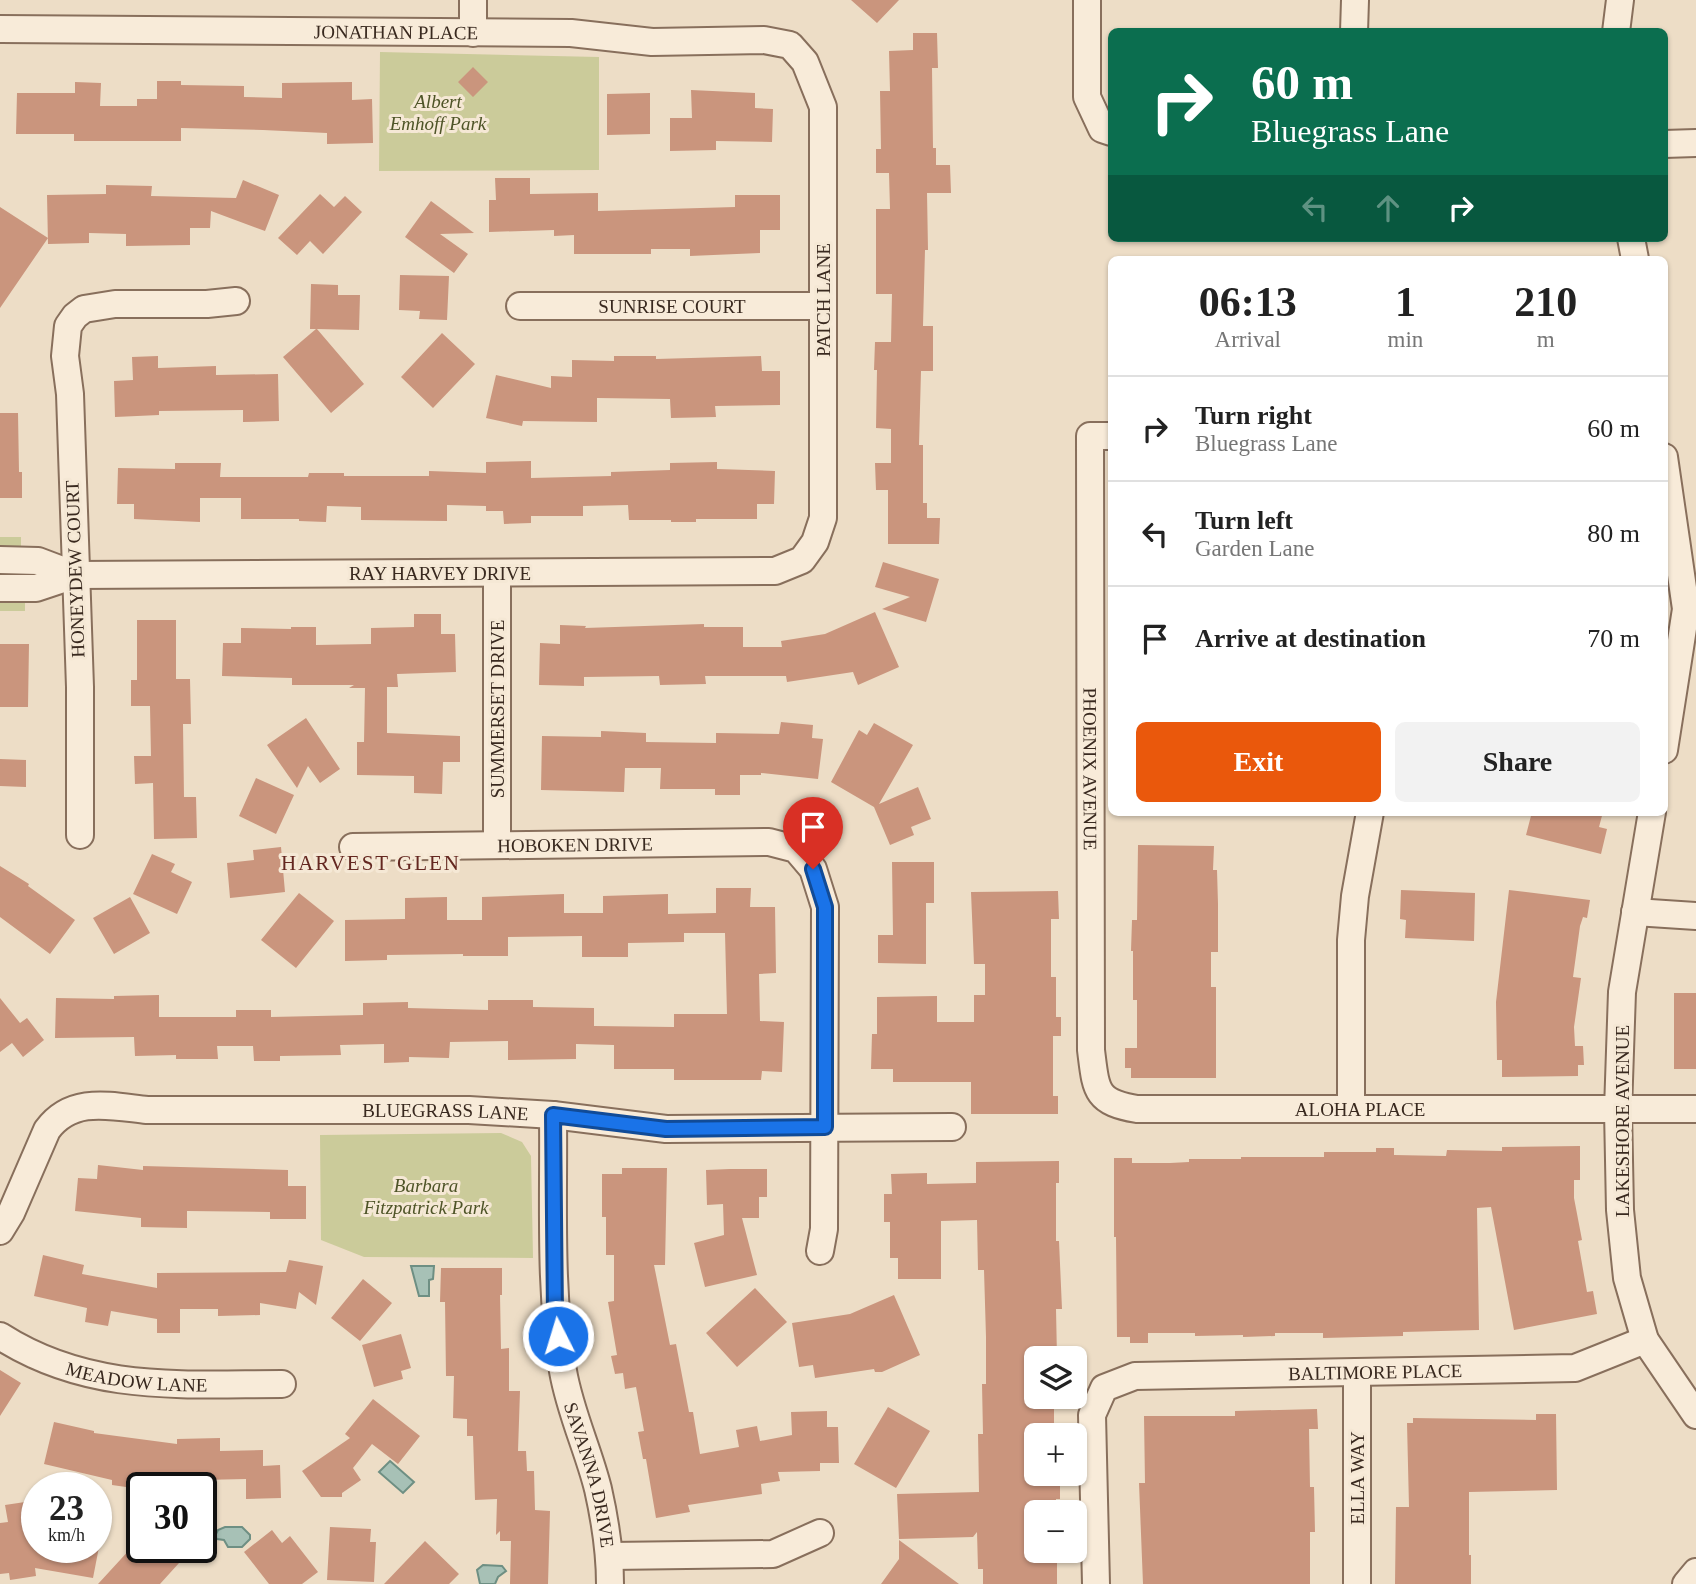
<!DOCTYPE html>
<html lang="en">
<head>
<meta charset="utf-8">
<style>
  body { margin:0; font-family:Georgia,serif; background:#f2f2f2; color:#222; height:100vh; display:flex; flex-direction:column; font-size:26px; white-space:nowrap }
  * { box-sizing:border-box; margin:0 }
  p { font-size:23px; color:#767676 }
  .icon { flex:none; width:38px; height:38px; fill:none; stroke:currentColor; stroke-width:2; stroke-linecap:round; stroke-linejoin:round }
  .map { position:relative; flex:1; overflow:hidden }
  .sheet { position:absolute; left:1108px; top:256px; width:560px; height:560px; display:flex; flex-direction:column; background:#fff; border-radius:10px; box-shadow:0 2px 5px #0004 }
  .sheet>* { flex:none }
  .hud { position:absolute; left:1108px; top:28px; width:560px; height:214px; border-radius:10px; box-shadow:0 2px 5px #0004; background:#0b6e4f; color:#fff; overflow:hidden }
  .fabs { position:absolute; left:1024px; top:1346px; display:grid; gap:14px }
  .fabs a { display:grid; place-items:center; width:63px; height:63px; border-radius:10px; background:#fff; box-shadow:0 2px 5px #0004; font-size:35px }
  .speed { position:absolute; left:21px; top:1472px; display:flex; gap:14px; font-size:35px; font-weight:700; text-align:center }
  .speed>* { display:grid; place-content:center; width:91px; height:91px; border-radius:50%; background:#fff; box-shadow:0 2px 5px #0004; line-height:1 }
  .speed small { font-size:18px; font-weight:400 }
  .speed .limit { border:4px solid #111; border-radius:10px; background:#fff; color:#111 }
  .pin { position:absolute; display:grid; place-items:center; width:60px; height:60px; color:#fff; margin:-72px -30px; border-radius:50% 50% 50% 0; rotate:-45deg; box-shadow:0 0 7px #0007 }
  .pin .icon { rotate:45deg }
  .me { position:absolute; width:77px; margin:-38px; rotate:355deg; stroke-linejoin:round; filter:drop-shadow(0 0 5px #0008) }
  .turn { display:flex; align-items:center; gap:24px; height:147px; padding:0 28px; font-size:32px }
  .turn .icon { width:91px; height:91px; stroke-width:2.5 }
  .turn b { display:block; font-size:49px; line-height:60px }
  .lanes { display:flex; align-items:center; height:66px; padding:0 28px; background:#0003; justify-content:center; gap:35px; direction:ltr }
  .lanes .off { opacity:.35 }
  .eta { display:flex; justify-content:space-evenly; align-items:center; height:119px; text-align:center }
  .eta b { font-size:42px; font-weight:700; line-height:49px }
  .button { display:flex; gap:14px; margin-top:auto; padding:14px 28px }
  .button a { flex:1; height:80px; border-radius:10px; background:#ea580c; color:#fff; font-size:28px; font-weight:700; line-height:80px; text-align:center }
  .button a+a { background:#f2f2f2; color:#222 }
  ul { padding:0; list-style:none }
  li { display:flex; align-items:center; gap:21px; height:105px; padding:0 28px; border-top:2px solid #e0e0e0 }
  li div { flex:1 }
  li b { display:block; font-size:26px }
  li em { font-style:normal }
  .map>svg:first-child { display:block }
  .green { fill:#cbcb9a }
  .water { fill:#a7c1b6; stroke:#6e8f83; stroke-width:2 }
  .building { fill:#ca957d }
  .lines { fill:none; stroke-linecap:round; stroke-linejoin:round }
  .minor-casing { stroke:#886f5c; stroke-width:30 }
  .minor { stroke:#f8ebd9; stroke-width:26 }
  .route-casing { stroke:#114b97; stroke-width:18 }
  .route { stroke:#1a73e8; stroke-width:12 }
  .labels { text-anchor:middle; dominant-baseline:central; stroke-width:6; stroke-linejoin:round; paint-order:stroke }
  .street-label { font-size:19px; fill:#39291f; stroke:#f5e8d5 }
  .park-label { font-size:19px; font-style:italic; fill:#4e5427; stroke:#f5e8d5 }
  .neighbourhood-label { font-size:21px; letter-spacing:2px; fill:#642720; stroke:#f5e8d5 }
</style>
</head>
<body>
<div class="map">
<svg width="1696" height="1584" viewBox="0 0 1696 1584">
  <rect width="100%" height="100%" fill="#edddc6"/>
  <path class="green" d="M380,52L599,57V170L379,171Z
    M0,537H21V548H0Z
    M0,599H25V611H0Z
    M501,1133L522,1142L531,1156L533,1258L364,1257L321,1240L320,1135Z"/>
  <path class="water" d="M411,1266H434L433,1279L429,1280V1296H419Z
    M390,1461L414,1482L403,1493L379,1472Z
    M201,1499H210L214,1502V1510L211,1515L201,1517Z
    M225,1527H242L250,1535V1539L242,1547H228L224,1540L217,1539L215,1536L218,1530Z
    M483,1565L502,1566L506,1571L498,1577L495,1584H480L477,1570Z"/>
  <path class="building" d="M851,0H899L877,23Z
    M913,33H937L938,68H932L933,148H936V165H950L951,193H927L928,250H925L923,326H933V371H921L919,445H923V503H927V518H940L939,544H888V490H876L875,463H891V429L876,428L877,370H874L875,342H891L892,294H876V209H890L889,173H876V149H881L880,91H890L889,51L913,50Z
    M473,67L488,82L473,97L458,82Z
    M157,81H181V85L244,86V97L282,98V83L352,82V100L372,99L373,143L327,144V133L263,130L181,128V141H74V134H16L17,93H75V82L101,83L100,106H137V99H157Z
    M691,90L755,93V108L773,109L772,142L716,141V150L670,151V118H692Z
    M650,93V134L607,135V94Z
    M495,178H530V194L598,193V211L735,207V195H780V230H760V253L690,256V249H651V254H574V235L554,236V230L489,232V200H496Z
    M243,180L279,195L265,231L211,211L210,228H190V245L126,246V234L89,233V243L48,244L47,195L106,194V185L152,186L151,196L236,198Z
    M320,194L334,207L345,196L362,212L323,254L310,241L297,255L278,238Z
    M431,201L474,233L440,234L468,254L454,273L405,237Z
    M0,207L48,238L0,308Z
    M400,275L449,276L447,320L419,319L420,311L399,310Z
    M311,284L338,285V295H360L359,330L317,329L364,384L331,413L283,357L316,329H310Z
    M442,333L475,364L433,408L401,377Z
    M158,356V368L216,366V375L278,374L279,421L243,422V410L159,411V415L115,417L114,381L133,380L132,357Z
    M614,356H656V359L761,356L762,371H780V405L715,406L716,417L671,418L670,399L597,398V422L523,421L522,426L486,418L496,375L551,388V376L572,377V360L614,361Z
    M0,413H18L19,472H22V498H0Z
    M531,461V478L611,476V472L670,470V463L717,462V469L775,471L774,504H757V519H696V522H671V520H629L628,505L583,506V516H531V523L504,524L503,511H486V506L447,505V521L361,520V507L327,506L326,522L299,521V519H241V498H200V522L134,519V504H117L118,468L175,469V463H221L220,477H308L309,473H344V476H429V471L486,473V462Z
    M883,562L939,579L926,622L882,609L910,597L875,587Z
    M875,612L899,667L858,685L853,672L787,682L786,676H705L706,684L660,685L659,676L584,677V686L539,685L540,643L560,644V625L586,626L585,628L704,624V627H743V647H782L781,641L825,634Z
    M414,614H441V634H455L456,672L397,674L398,687H387V733L460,736V762H443L442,794L414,793V776L357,775V742H364L365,688H349L354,685H292V678L222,676L223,643H241V628L291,629V627H316V645L371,644V628L414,627Z
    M137,620H176V679H190L191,724H183L184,797H196L197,838L154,839L153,783L135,784L134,756H151L150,706H131V680H137Z
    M0,644H29L28,707H0Z
    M306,718L340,769L320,783L308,766L297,788L267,745Z
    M781,722L813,725L812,738L823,739L818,779L761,773V775H740V795H715V789H660L661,768H625L624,792L541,790L542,736L601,737V731L646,733V742L716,743V733L779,734Z
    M874,723L913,745L879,804L918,787L931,819L911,827L914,835L890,845L874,807L831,782L859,730L867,735Z
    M0,759L26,760V787L0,786Z
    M256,778L294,795L276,834L239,816Z
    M1532,812H1603L1599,827L1607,829L1601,854L1526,835Z
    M1138,845L1214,846L1213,870H1217L1218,904V952H1211V987H1216V1078H1131V1068H1125V1048H1137V1000H1133V951H1131L1132,920H1137Z
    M281,847L285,892L230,898L227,863L254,860L253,850Z
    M152,854L175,864L171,872L192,882L177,914L133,894Z
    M892,862H934V903H926V964L878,963V935H893Z
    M0,866L29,884L28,886L75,920L50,954L0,917Z
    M716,888H751L750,907H775L776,973L759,974L760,1021L784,1022L782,1072L762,1071L761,1080H674V1069H614V1045L576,1044V1059L508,1060V1041L450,1042L449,1058L409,1057V1062L384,1063V1044L340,1045L341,1055L280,1056V1061H254L253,1046H217L218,1059H176V1055L135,1056L134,1037L55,1038L56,998L114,999V996L159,995V1017H236V1010H271V1017L363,1015V1003L408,1002V1008L488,1010V1000H533V1007L594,1008V1026L674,1027V1014H727L725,933H684V942L628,943V957H582V936L508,937V956H463V954L387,955V960L345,961V920L405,919V898L447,897V920H482V897L564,894V913H603V896L668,894V914L716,913Z
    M1401,890L1475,893L1474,941L1405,938L1406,920L1400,919Z
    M1509,890L1590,900L1587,918L1583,917L1580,926L1573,977L1581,978L1574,1027L1575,1046H1583L1584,1065H1578V1076L1502,1077V1060H1497L1496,1002Z
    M1058,891L1059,919H1051V977H1056V1017H1061V1036H1053V1096H1058V1114H971V1082H893V1069H871L872,1034H877V997L937,996V1022H974V995H985V964H974L971,892Z
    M299,893L334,921L296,968L261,940Z
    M130,897L150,933L114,954L93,918Z
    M1674,993H1696V1069H1674Z
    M0,998L20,1023L27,1018L44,1040L23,1057L12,1043L0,1052Z
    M1580,1146V1180H1574V1198L1582,1240L1578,1241L1587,1292L1593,1291L1597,1314L1514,1330L1491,1207L1477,1208L1479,1330L1403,1332V1336L1323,1338V1333H1275V1336L1243,1337V1335L1195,1336V1333H1148V1343H1130V1337H1117L1116,1237H1114V1158H1132V1163H1170L1189,1162V1159H1241V1157H1324V1152H1376V1148H1394V1155L1446,1156L1447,1150L1502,1151V1147Z
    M1059,1161V1183H1056V1241H1059L1062,1309H1056L1057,1358H1036V1396H1054V1435H1036V1474H1060V1499H1056V1512H1036V1550H1050V1558H1057V1584H983V1569H978L977,1532L973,1537L899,1539L897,1494L979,1492L978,1434H983L982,1384H986V1337L984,1270H978L977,1220L941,1221V1279H898V1258H890V1222H884V1194H892L891,1174L927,1173V1184L976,1183V1162Z
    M98,1165L143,1170V1166L288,1170V1186H306V1219H270V1212L187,1211V1228L141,1227V1218L75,1211L78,1178L97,1179Z
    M622,1168H667L665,1265H654L670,1345L676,1344L689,1412H693L700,1454L739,1447L736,1430L757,1426L760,1441L792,1435L791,1412L827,1411V1427H838L839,1463H820V1471L778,1472L780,1481L761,1484L762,1494L688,1505L690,1512L656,1518L646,1459H643L638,1432L644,1431L636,1387L625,1389L623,1373L615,1374L611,1356L617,1355L608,1302L614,1301V1255H606V1217H602V1174H622Z
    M730,1169H767V1197H759V1218H742L757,1275L705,1287L694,1243L724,1235L723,1204L707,1205L706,1170Z
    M43,1255L84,1265L82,1274L157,1288V1273L286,1272L289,1260L323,1266L316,1305L299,1292L296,1309L260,1303V1315L218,1316V1309H180V1333H157V1319L111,1311L108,1326L85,1322L87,1308L34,1296Z
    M441,1268H502V1295H500L501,1349L509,1348V1391H520L518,1451H526L527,1471H534L535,1510L550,1511L548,1584H510L511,1541H500V1531L496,1535L497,1499L475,1500L473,1436H467V1419L453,1418L454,1376H446L445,1302H440Z
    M363,1279L392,1303L360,1341L331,1318Z
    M755,1288L787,1322L737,1367L706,1333Z
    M894,1295L920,1355L882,1372H875L874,1369L815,1378L813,1365L799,1367L792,1323L850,1314Z
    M401,1334L411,1368L401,1371L403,1379L374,1387L362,1345Z
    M0,1370L21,1383L0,1416Z
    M373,1399L420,1436L398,1464L372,1444L353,1468L361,1480L342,1493V1497H321L302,1471L350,1438L345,1434Z
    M888,1407L930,1431L896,1488L854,1464Z
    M1317,1409L1318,1429H1309L1310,1487H1314L1315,1532H1310V1584H1143L1139,1483H1145L1144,1416H1235V1411Z
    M1536,1414H1556L1557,1490L1469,1492V1555H1471V1584H1395L1396,1507H1409L1407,1423H1413V1418L1536,1420Z
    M54,1422L94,1431V1433L177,1444V1439L220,1438V1451L263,1450V1466L280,1465L281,1498L246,1499V1479L157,1481L156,1487L133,1488L112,1485V1480L44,1464Z
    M25,1502L32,1547H99L93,1578L35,1568L36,1576L10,1580L9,1573L0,1574V1523L8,1522L5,1505Z
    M330,1527L371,1529L370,1542H376L374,1582L327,1580Z
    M272,1530L282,1543L290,1536L318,1572L302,1584H269L244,1552Z
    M899,1540L959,1584H881L899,1559Z
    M425,1541L459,1574L449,1584H384Z
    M132,1547H161L179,1563L160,1584H98Z"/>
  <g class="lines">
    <defs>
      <g id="minor">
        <path d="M473,0V33"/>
        <path d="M1087,0V97L1102,129L1111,132"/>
        <path id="s1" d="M0,29L571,33L652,42L764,40L790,45L805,62L823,107V518L815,542L802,560L775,571L75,575L36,588H0"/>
        <path d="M1354,32L1355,0"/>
        <path d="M1616,32L1620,0"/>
        <path d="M1664,144L1696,143"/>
        <path d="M1631,238L1635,259"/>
        <path id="s2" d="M520,306H823"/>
        <path id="s3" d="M1111,436H1090L1091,1050C1096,1090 1095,1102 1137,1109H1696"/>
        <path d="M1664,457L1686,609L1664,750"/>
        <path d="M0,560L38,561L75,575"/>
        <path d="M497,573V845"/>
        <path d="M1652,812L1622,992L1618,1110L1620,1210L1627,1278L1645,1340L1696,1415"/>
        <path d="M80,835V687L70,394L65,356L68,326L75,316L84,309L115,304H207L236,301"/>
        <path id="s4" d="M353,847L769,842L796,849L813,869L825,907L824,1229L820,1251"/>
        <path d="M1635,912L1696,916"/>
        <path d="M1351,1108V940L1355,896L1370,812"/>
        <path id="s5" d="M553,1115C554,1200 549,1287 563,1371C570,1412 588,1449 598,1489C605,1520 610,1552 610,1584"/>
        <path id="s6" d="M0,1231L11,1213L47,1130C72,1096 110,1106 147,1110H469L553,1115L666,1129L952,1127"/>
        <path id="s7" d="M0,1336C89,1393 181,1384 282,1384"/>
        <path d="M1357,1372V1584"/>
        <path d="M610,1556L773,1554L820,1533"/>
        <path id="s8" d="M1096,1584L1092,1415L1104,1388L1135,1376L1575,1368L1645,1340"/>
        <path d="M1686,1584L1696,1572"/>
      </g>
    </defs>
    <use href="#minor" class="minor-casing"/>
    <use href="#minor" class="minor"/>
  </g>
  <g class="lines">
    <defs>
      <path id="route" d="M558,1336L555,1316L553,1115L666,1129L825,1127V907L813,869"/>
    </defs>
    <use href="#route" class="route-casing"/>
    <use href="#route" class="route"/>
  </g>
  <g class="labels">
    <g class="street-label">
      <text stroke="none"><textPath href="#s1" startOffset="396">JONATHAN PLACE</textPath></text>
      <text transform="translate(823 300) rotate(-90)">PATCH LANE</text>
      <text stroke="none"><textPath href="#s2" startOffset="152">SUNRISE COURT</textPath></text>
      <text transform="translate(75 569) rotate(-92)">HONEYDEW COURT</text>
      <text x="440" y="573">RAY HARVEY DRIVE</text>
      <text transform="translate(497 709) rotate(-90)">SUMMERSET DRIVE</text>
      <text stroke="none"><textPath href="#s3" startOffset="354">PHOENIX AVENUE</textPath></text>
      <text stroke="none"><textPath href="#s4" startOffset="222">HOBOKEN DRIVE</textPath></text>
      <text stroke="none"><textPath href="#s3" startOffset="943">ALOHA PLACE</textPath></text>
      <text stroke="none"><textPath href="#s6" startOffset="518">BLUEGRASS LANE</textPath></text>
      <text transform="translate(1622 1121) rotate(-90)">LAKESHORE AVENUE</text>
      <text stroke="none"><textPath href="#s8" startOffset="472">BALTIMORE PLACE</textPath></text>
      <text stroke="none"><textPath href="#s7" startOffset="145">MEADOW LANE</textPath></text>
      <text stroke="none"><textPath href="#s5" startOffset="364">SAVANNA DRIVE</textPath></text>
      <text transform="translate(1357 1478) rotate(-90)">ELLA WAY</text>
    </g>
    <g class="park-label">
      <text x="438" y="101">Albert<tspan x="438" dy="22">Emhoff Park</tspan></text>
      <text x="426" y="1185">Barbara<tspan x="426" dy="22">Fitzpatrick Park</tspan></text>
    </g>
    <g class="neighbourhood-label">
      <text x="371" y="863">HARVEST GLEN</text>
    </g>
  </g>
</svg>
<div class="fabs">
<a><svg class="icon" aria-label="layers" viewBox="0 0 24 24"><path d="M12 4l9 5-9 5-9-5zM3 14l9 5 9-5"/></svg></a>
<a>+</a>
<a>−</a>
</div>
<div class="speed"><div>23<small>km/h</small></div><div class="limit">30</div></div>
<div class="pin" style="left:813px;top:869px;background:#d93025"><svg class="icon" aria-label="arrive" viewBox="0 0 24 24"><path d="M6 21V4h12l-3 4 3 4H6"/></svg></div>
<svg class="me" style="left:558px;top:1336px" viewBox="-20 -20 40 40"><circle r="17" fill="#1a73e8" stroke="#fff" stroke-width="3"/><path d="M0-11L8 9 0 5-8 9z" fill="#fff"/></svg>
<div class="hud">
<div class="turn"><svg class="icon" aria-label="right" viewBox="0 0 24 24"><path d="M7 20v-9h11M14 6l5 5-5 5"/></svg><div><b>60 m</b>Bluegrass Lane</div></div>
<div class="lanes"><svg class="icon off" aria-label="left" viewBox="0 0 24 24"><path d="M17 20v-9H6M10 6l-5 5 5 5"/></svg><svg class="icon off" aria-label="ahead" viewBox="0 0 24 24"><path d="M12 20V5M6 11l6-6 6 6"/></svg><svg class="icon" aria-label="right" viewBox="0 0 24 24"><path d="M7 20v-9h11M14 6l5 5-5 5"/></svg></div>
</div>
<section class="sheet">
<div class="eta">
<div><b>06:13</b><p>Arrival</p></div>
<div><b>1</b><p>min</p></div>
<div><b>210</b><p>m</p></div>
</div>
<ul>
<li><svg class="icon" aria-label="right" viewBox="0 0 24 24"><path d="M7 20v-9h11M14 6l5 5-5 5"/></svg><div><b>Turn right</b><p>Bluegrass Lane</p></div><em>60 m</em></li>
<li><svg class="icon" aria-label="left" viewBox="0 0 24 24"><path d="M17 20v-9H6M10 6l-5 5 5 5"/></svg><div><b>Turn left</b><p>Garden Lane</p></div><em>80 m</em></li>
<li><svg class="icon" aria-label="arrive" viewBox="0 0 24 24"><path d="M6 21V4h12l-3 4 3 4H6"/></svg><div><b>Arrive at destination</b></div><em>70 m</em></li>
</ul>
<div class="button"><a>Exit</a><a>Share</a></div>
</section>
</div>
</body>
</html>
